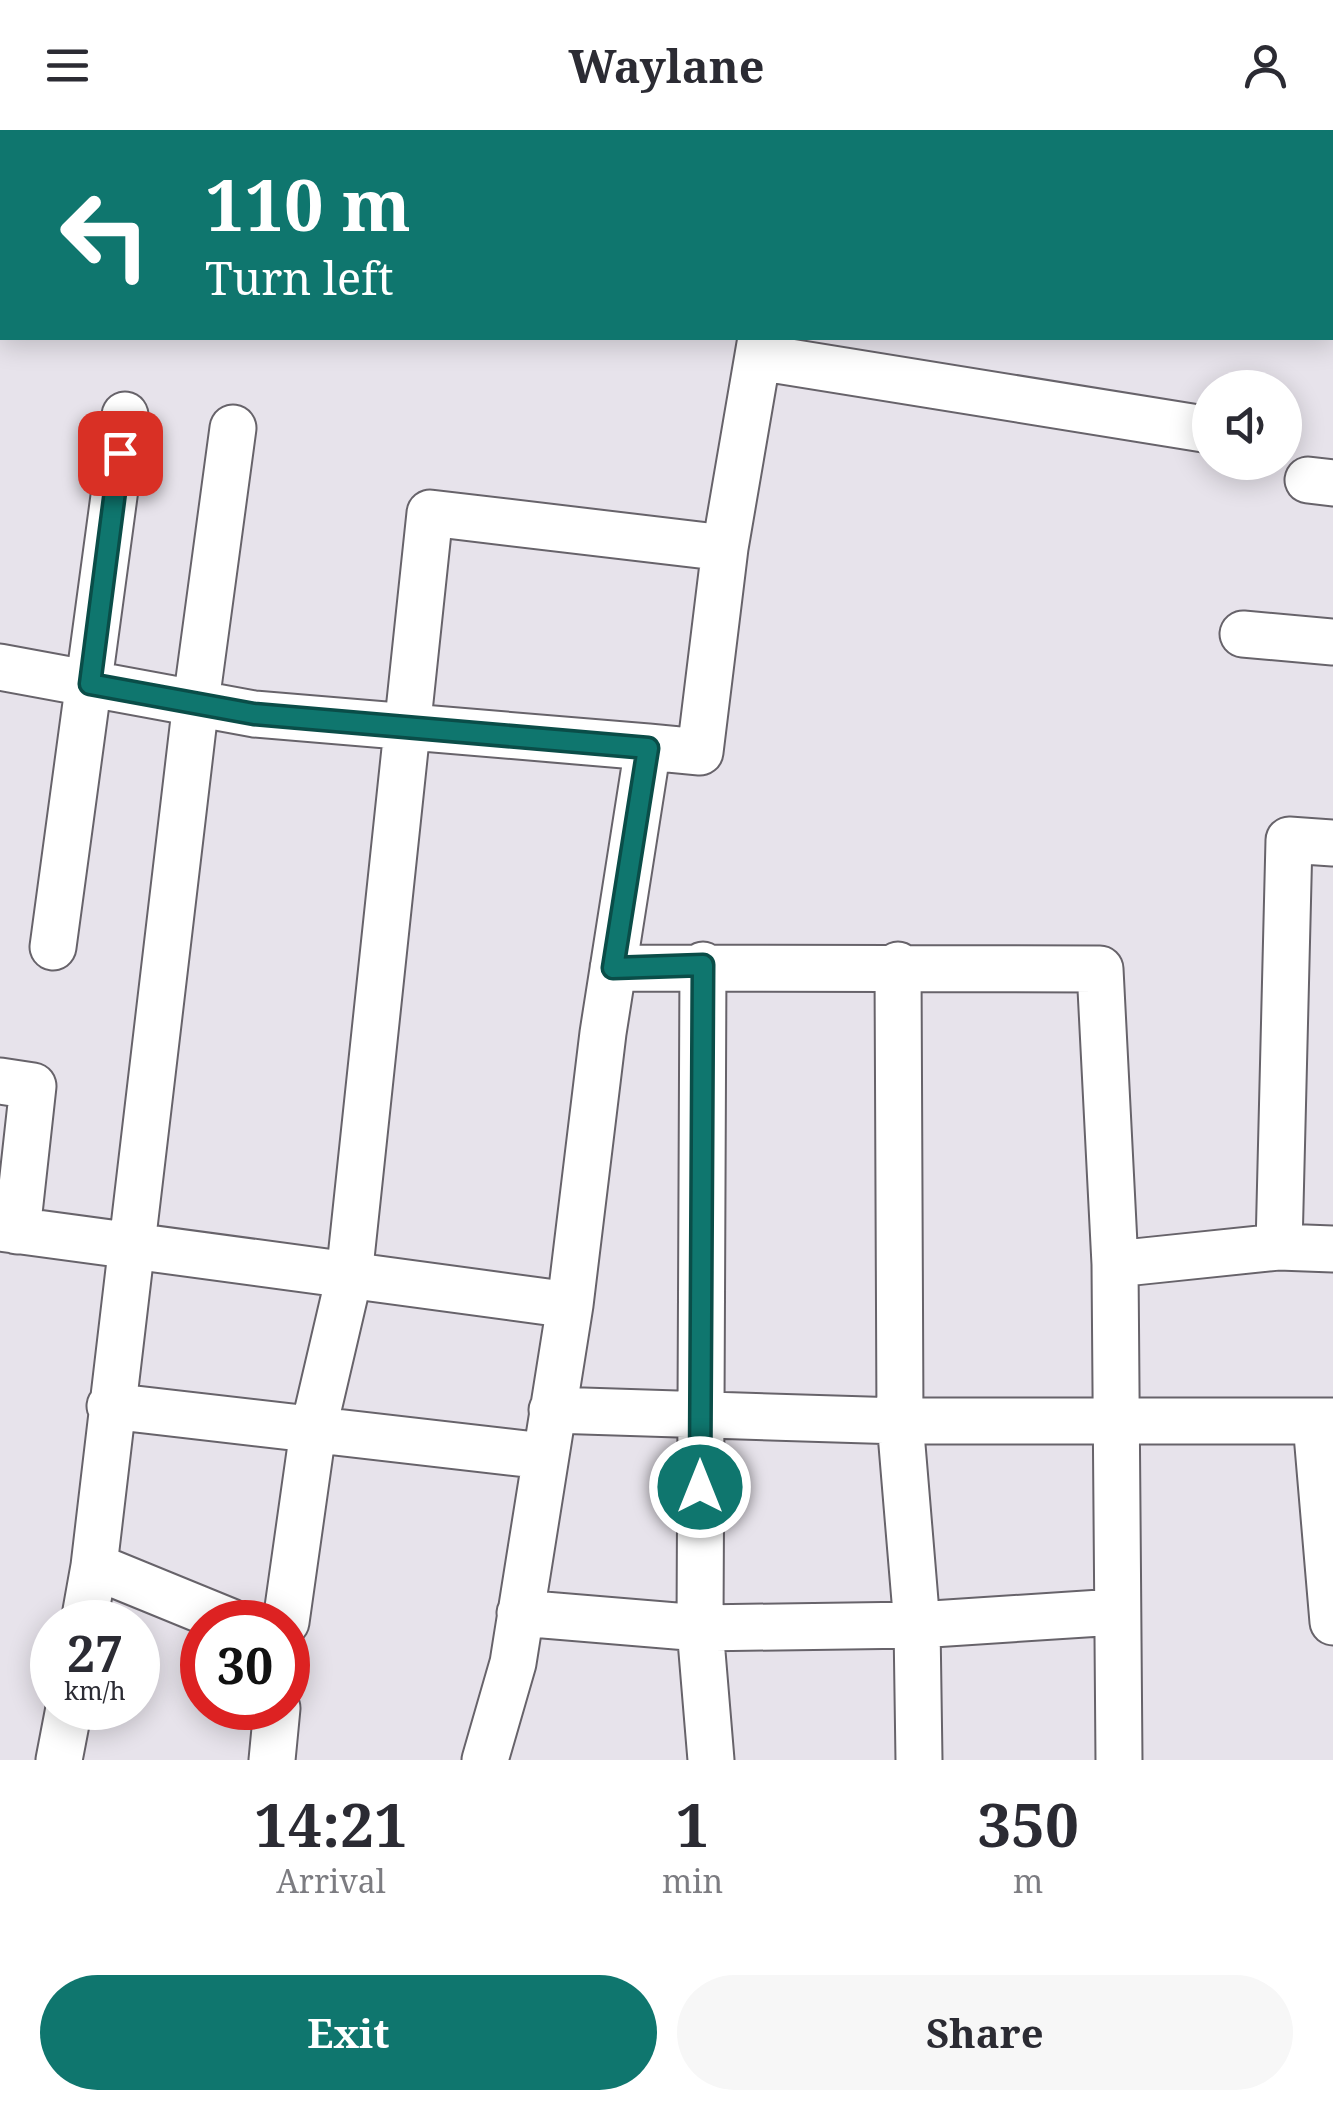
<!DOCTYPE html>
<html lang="en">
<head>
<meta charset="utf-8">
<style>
  body { margin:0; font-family:"Noto Serif",serif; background:#f7f7f7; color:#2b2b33; height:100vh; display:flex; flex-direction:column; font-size:38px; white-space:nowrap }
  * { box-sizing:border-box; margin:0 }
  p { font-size:32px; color:#7c7c81 }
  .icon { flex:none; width:55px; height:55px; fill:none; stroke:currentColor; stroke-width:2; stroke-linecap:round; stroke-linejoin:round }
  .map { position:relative; height:1630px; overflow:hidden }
  .side { display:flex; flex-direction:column; background:#fff; flex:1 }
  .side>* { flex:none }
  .top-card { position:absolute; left:0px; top:0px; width:1335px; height:210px; box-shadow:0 5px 25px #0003; background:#0f766e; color:#fff; overflow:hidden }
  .tools { position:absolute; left:1192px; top:240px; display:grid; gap:20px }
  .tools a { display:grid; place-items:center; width:110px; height:110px; border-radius:50%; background:#fff; box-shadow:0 5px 25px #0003; font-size:50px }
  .speed { position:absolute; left:30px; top:1470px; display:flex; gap:20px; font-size:50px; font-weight:700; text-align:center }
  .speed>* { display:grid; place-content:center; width:130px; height:130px; border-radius:50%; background:#fff; box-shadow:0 5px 25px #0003; line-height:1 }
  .speed small { font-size:25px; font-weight:400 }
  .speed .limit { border:15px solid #d22; background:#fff; color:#111 }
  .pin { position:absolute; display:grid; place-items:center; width:85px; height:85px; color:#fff; margin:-42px; border-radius:20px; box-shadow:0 5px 15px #0006 }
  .me { position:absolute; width:110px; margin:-55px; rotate:0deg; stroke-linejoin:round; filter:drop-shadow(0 0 8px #0008) }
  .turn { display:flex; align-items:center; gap:35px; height:210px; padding:0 40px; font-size:45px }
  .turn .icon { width:130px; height:130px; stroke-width:2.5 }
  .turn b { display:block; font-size:70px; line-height:85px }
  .eta { display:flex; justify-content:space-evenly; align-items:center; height:170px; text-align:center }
  .eta b { font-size:60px; font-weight:700; line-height:70px }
  .primary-button { display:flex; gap:20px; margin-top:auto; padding:20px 40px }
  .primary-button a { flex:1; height:115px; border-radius:60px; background:#0f766e; color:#fff; font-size:40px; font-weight:700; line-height:115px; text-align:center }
  .primary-button a+a { background:#f7f7f7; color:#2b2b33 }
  header { display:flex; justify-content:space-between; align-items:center; height:130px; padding:0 40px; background:#fff; font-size:45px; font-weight:700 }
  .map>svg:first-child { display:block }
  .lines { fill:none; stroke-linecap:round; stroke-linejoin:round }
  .minor-casing { stroke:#67636a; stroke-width:49 }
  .minor { stroke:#fff; stroke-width:45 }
  .route-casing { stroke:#0a4d48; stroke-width:25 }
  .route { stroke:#0f766e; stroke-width:18 }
</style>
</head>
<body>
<header><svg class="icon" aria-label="menu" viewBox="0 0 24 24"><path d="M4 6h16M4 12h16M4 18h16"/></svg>Waylane<svg class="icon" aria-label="person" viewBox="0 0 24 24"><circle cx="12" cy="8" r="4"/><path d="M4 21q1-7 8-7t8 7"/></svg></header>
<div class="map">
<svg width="1333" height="1630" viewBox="0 0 1333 1630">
  <rect width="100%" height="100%" fill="#e7e3eb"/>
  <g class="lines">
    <defs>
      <path id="minor" d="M400,2V0
        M798,2L799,0
        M1239,2V0
        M0,77L2,78
        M758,227L1210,300
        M1308,350L1333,353
        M1243,504L1333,512
        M0,537L254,584L648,617
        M53,817L125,285
        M703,835L700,1498L711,1630
        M898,835L900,1291L917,1495L919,1630
        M613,838L1100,839L1115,1134
        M0,951L33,956L17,1101
        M0,1098L570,1175
        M1279,1117L1333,1119
        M110,1276L544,1326
        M552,1280L900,1291H1333
        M1316,1292L1333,1492
        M94,1436L196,572L233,298
        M520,1483L700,1498L917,1495L1116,1482
        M84,1492L94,1436L231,1492
        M286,1492L313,1301L349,1147L430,383L725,418
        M59,1630L69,1578
        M272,1630L277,1578
        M485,1630L513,1533L570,1175L603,903L648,617L700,622L725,418L761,208
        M1119,1630L1115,1134L1279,1117L1289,710L1333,713"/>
    </defs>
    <use href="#minor" class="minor-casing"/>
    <use href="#minor" class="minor"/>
  </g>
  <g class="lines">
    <defs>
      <path id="route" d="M120,323L90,554L254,584L648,618L613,838L703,835L700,1357"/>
    </defs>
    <use href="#route" class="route-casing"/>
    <use href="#route" class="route"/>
  </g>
</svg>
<div class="tools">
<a><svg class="icon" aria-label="sound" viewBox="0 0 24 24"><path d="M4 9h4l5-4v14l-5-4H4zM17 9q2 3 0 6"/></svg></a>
</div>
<div class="speed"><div>27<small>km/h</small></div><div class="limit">30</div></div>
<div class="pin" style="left:120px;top:323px;background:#d93025"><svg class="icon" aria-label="arrive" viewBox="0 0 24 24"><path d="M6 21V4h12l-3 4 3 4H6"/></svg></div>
<svg class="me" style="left:700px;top:1357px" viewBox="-20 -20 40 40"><circle r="17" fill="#0f766e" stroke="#fff" stroke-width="3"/><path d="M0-11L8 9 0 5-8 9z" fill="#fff"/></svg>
<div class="top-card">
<div class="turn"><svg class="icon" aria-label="left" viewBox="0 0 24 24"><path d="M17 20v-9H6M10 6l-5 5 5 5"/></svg><div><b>110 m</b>Turn left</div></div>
</div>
</div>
<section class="side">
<div class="eta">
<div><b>14:21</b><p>Arrival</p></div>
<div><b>1</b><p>min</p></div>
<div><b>350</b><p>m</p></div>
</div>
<div class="primary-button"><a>Exit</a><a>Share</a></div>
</section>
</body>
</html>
